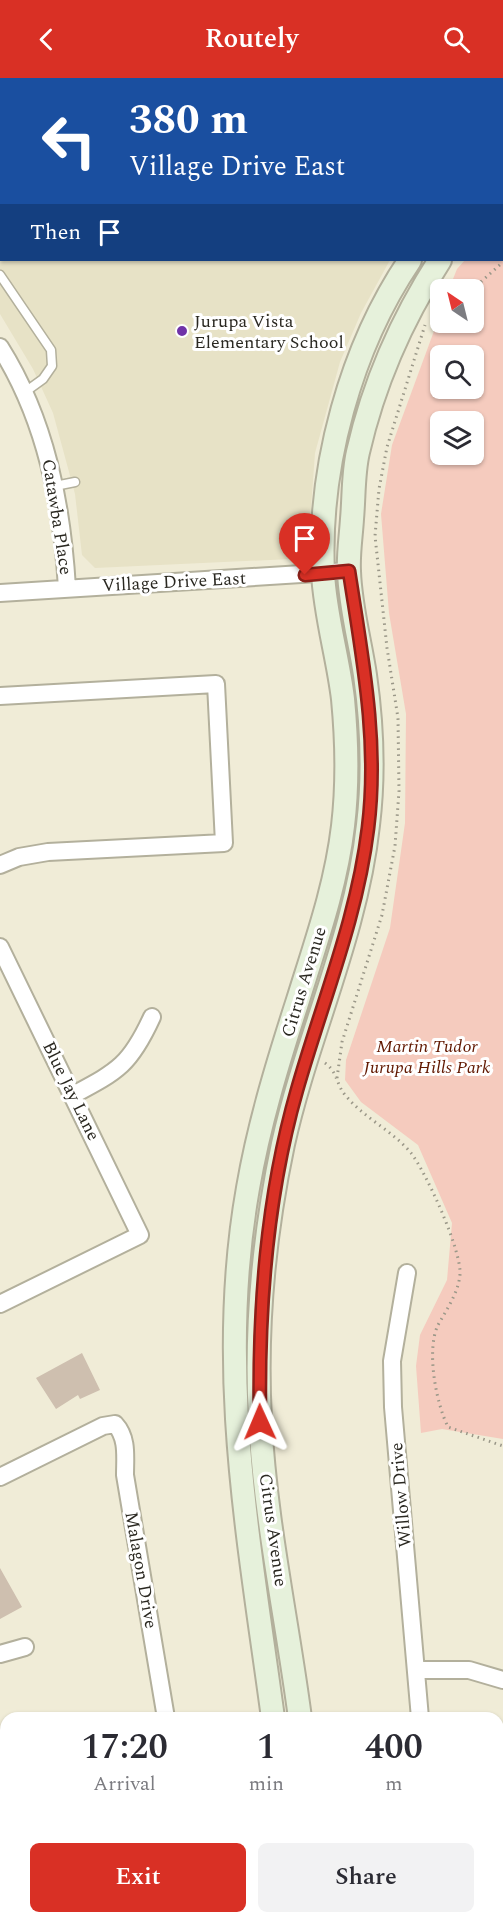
<!DOCTYPE html>
<html lang="en">
<head>
<meta charset="utf-8">
<style>
  body { margin:0; font-family:Spectral,serif; background:#f2f2f3; color:#2b2b33; height:100vh; display:flex; flex-direction:column; font-size:22px; white-space:nowrap }
  * { box-sizing:border-box; margin:0 }
  p { font-size:20px; color:#7c7c81 }
  .icon { flex:none; width:33px; height:33px; fill:none; stroke:currentColor; stroke-width:2; stroke-linecap:round; stroke-linejoin:round }
  .map { position:relative; flex:1; overflow:hidden }
  .details { position:absolute; left:0px; top:1634px; width:504px; height:212px; display:flex; flex-direction:column; background:#fff; border-radius:18px 18px 0 0; box-shadow:0 2px 4px #0004 }
  .details>* { flex:none }
  .guide { position:absolute; left:0px; top:0px; width:504px; height:183px; box-shadow:0 2px 4px #0004; background:#1a4fa0; color:#fff; overflow:hidden }
  .needle { width:39px; rotate:325deg }
  .tools { position:absolute; left:430px; top:201px; display:grid; gap:12px }
  .tools a { display:grid; place-items:center; width:54px; height:54px; border-radius:9px; background:#fff; box-shadow:0 2px 4px #0004; font-size:30px }
  .pin { position:absolute; display:grid; place-items:center; width:51px; height:51px; color:#fff; margin:-62px -26px; border-radius:50% 50% 50% 0; rotate:-45deg; box-shadow:0 0 6px #0007 }
  .pin .icon { rotate:45deg }
  .me { position:absolute; width:66px; margin:-33px; rotate:359deg; stroke-linejoin:round; filter:drop-shadow(0 0 4px #0008) }
  .turn { display:flex; align-items:center; gap:21px; height:126px; padding:0 30px; font-size:27px }
  .turn .icon { width:78px; height:78px; stroke-width:2.5 }
  .turn b { display:block; font-size:42px; line-height:51px }
  .then { display:flex; align-items:center; height:57px; padding:0 30px; background:#0003; gap:12px; font-size:22px }
  .eta { display:flex; justify-content:space-evenly; align-items:center; height:102px; text-align:center }
  .eta b { font-size:36px; font-weight:600; line-height:42px }
  .button { display:flex; gap:12px; margin-top:auto; padding:12px 30px }
  .button a { flex:1; height:69px; border-radius:9px; background:#d93025; color:#fff; font-size:24px; font-weight:600; line-height:69px; text-align:center }
  .button a+a { background:#f2f2f3; color:#2b2b33 }
  header { display:flex; justify-content:space-between; align-items:center; height:78px; padding:0 30px; background:#d93025; color:#fff; font-size:27px; font-weight:600 }
  .map>svg:first-child { display:block }
  .built { fill:#e7e2c6 }
  .green { fill:#f5cbbe; fill-rule:evenodd }
  .building { fill:#cebfaf }
  .lines { fill:none; stroke-linecap:round; stroke-linejoin:round }
  .lane-casing { stroke:#b3b09c; stroke-width:11 }
  .street-casing { stroke:#b3b09c; stroke-width:20 }
  .secondary-casing { stroke:#b3b09c; stroke-width:26 }
  .path { stroke:#9a9788; stroke-width:3; stroke-dasharray:1.5 4.5; stroke-linecap:butt }
  .lane { stroke:#fff; stroke-width:8 }
  .street { stroke:#fff; stroke-width:16 }
  .secondary { stroke:#e6f1db; stroke-width:22 }
  .route-casing { stroke:#8d1f18; stroke-width:15 }
  .route { stroke:#d93025; stroke-width:10 }
  .poi-dot { fill:#7033a8; stroke:#fff; stroke-width:2 }
  .labels { text-anchor:middle; dominant-baseline:central; stroke-width:6; stroke-linejoin:round; paint-order:stroke }
  .poi-label { font-size:18px; fill:#2a2821; stroke:#fff; text-anchor:start }
  .street-label { font-size:18px; fill:#2a2821; stroke:#fff }
  .park-label { font-size:18px; font-style:italic; fill:#611800; stroke:#fff }
</style>
</head>
<body>
<header><svg class="icon" aria-label="back" viewBox="0 0 24 24"><path d="M15 5l-7 7 7 7"/></svg>Routely<svg class="icon" aria-label="search" viewBox="0 0 24 24"><circle cx="10" cy="10" r="6"/><path d="M15 15l6 6"/></svg></header>
<div class="map">
<svg width="503" height="1844" viewBox="0 0 503 1844">
  <rect width="100%" height="100%" fill="#f0ecd7"/>
  <path class="built" d="M0,0L384,1L2,2V182H390L361,235L340,284L315,375L309,458L306,465L291,481L95,490L82,477L75,416L53,335L33,291L0,236Z"/>
  <path class="green" d="M503,135V1361L442,1351L421,1355L416,1288L420,1257L447,1202L452,1145L418,1067L361,1024L345,1002L346,982L390,850L405,745L406,636L389,535L381,436L392,367L441,234V244H474V212L449,211L457,191L465,182H502ZM441,278H474V310H441ZM441,344H474V376H441Z"/>
  <path class="building" d="M82,1275L100,1312L80,1321L78,1317L56,1331L36,1300Z
    M0,1490L22,1529L0,1541Z"/>
  <g class="lines">
    <defs>
      <path id="lane" d="M0,197L51,272L52,288L43,301L25,314
        M55,408L75,404"/>
      <path id="street" d="M0,269C46,342 62,426 67,510
        M0,515L349,493
        M0,618L216,606L224,765L48,774L19,779L0,787
        M0,869L140,1157L0,1226
        M73,1017C118,993 130,987 152,939
        M407,1195L392,1283L393,1329L420,1640
        M0,1399L103,1348L115,1346C128,1360 125,1379 125,1397L166,1640
        M0,1576L25,1569
        M416,1592H469L503,1602
        M0,1754L6,1751
        M169,1844L170,1839
        M411,1844L412,1839"/>
      <path id="secondary" d="M502,72L503,71
        M502,107L503,106
        M273,1640C249,1462 216,1290 248,1110C259,1046 278,984 298,922C316,864 336,808 343,748C348,706 347,663 343,621C338,579 325,537 323,495C318,389 351,269 410,182
        M300,1640C287,1541 265,1442 260,1342C255,1250 264,1156 283,1066C307,958 356,858 368,747C374,698 372,646 365,597C360,563 350,528 349,493C348,476 351,458 352,441C354,419 353,395 358,374C374,304 402,241 440,182
        M276,1844L277,1839
        M301,1844L303,1839"/>
    </defs>
    <use href="#lane" class="lane-casing"/>
    <use href="#street" class="street-casing"/>
    <use href="#secondary" class="secondary-casing"/>
    <path class="path" d="M472,212L503,184
      M325,985C338,994 336,1007 346,1018C364,1040 393,1053 411,1075C426,1094 462,1173 460,1197C458,1215 447,1231 438,1247C426,1272 436,1325 448,1349L503,1368
      M337,1000L342,964L382,837L395,768L399,713L398,640L387,570L375,458L379,411L387,369L425,247"/>
    <use href="#lane" class="lane"/>
    <use href="#street" class="street"/>
    <use href="#secondary" class="secondary"/>
  </g>
  <g class="lines">
    <defs>
      <path id="route" d="M260,1344C258,1232 266,1120 297,1012C322,924 357,841 368,750C379,663 362,578 349,493L305,497"/>
    </defs>
    <use href="#route" class="route-casing"/>
    <use href="#route" class="route"/>
  </g>
  <circle class="poi-dot" cx="182" cy="253" r="6"/>
  <g class="labels">
    <g class="poi-label">
      <text x="194" y="243">Jurupa Vista<tspan x="194" dy="21">Elementary School</tspan></text>
    </g>
    <g class="street-label">
      <text transform="translate(57 439) rotate(81)">Catawba Place</text>
      <text transform="translate(174 504) rotate(-3)">Village Drive East</text>
      <text transform="translate(304 904) rotate(-73)">Citrus Avenue</text>
      <text transform="translate(71 1013) rotate(64)">Blue Jay Lane</text>
      <text transform="translate(401 1417) rotate(-95)">Willow Drive</text>
      <text transform="translate(273 1452) rotate(82)">Citrus Avenue</text>
      <text transform="translate(141 1492) rotate(80)">Malagon Drive</text>
    </g>
    <g class="park-label">
      <text x="427" y="968">Martin Tudor<tspan x="427" dy="21">Jurupa Hills Park</tspan></text>
    </g>
  </g>
</svg>
<div class="tools">
<a><svg class="needle" viewBox="-14 -14 28 28"><path d="M0-13l5 13h-10z" fill="#e53935"/><path d="M0 13l5-13h-10z" fill="#7c7c81"/></svg></a>
<a><svg class="icon" aria-label="search" viewBox="0 0 24 24"><circle cx="10" cy="10" r="6"/><path d="M15 15l6 6"/></svg></a>
<a><svg class="icon" aria-label="layers" viewBox="0 0 24 24"><path d="M12 4l9 5-9 5-9-5zM3 14l9 5 9-5"/></svg></a>
</div>
<div class="pin" style="left:305px;top:497px;background:#d93025"><svg class="icon" aria-label="arrive" viewBox="0 0 24 24"><path d="M6 21V4h12l-3 4 3 4H6"/></svg></div>
<svg class="me" style="left:260px;top:1344px" viewBox="-20 -20 40 40"><path d="M0-17L14 15 0 8-14 15z" fill="#d93025" stroke="#fff" stroke-width="4"/></svg>
<div class="guide">
<div class="turn"><svg class="icon" aria-label="left" viewBox="0 0 24 24"><path d="M17 20v-9H6M10 6l-5 5 5 5"/></svg><div><b>380 m</b>Village Drive East</div></div>
<div class="then">Then<svg class="icon" aria-label="arrive" viewBox="0 0 24 24"><path d="M6 21V4h12l-3 4 3 4H6"/></svg></div>
</div>
<section class="details">
<div class="eta">
<div><b>17:20</b><p>Arrival</p></div>
<div><b>1</b><p>min</p></div>
<div><b>400</b><p>m</p></div>
</div>
<div class="button"><a>Exit</a><a>Share</a></div>
</section>
</div>
</body>
</html>
